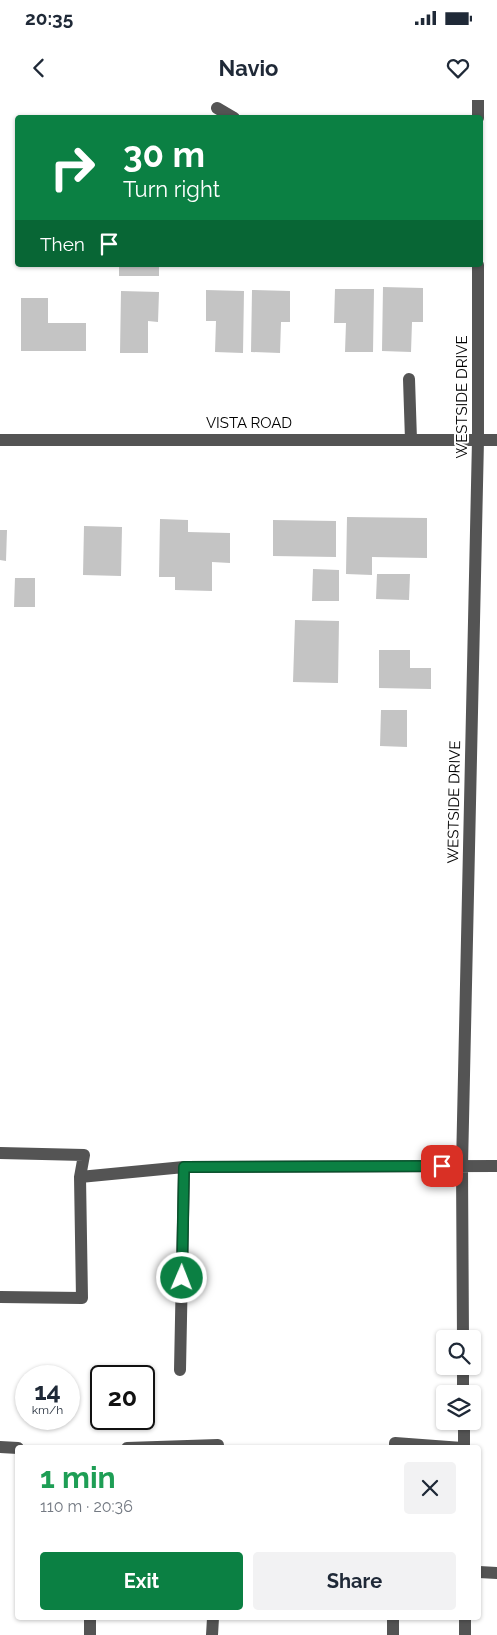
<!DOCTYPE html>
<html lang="en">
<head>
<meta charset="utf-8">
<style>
  body { margin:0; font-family:Raleway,sans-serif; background:#f2f2f3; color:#1f2937; height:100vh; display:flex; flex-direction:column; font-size:19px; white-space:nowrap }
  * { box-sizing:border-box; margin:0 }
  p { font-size:16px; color:#747a83 }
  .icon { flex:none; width:28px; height:28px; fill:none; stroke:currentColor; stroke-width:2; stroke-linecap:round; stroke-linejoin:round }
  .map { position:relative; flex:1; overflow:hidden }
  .details { position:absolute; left:15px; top:1345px; width:466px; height:175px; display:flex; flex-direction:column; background:#fff; border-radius:5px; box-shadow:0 1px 4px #0004 }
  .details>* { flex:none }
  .hud { position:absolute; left:15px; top:15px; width:468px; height:152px; border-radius:5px; box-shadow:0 1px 4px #0004; background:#0b8043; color:#fff; overflow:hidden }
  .tools { position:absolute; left:436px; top:1230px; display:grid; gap:10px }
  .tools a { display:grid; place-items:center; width:45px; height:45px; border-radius:5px; background:#fff; box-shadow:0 1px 4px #0004; font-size:25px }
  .speed { position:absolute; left:15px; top:1265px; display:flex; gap:10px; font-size:25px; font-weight:700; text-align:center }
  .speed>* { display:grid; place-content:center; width:65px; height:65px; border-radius:50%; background:#fff; box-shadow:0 1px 4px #0004; line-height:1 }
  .speed small { font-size:12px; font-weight:400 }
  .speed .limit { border:2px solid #111; border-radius:8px; background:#fff; color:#111 }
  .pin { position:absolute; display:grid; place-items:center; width:42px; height:42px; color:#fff; margin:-21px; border-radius:10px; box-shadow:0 2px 8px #0006 }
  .me { position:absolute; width:55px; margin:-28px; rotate:1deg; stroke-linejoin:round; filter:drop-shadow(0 0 4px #0008) }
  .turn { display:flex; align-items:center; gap:18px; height:105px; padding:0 25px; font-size:22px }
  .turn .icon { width:65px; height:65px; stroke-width:2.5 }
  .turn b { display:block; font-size:35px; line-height:42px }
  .then { display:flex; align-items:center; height:48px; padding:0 25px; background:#0003; gap:10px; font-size:19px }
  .round { display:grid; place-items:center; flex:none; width:52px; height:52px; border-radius:5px; background:#f2f2f3 }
  .overview { display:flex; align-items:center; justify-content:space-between; height:85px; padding:0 25px }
  h1 { font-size:30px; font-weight:700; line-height:38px; color:#1e9e55 }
  .primary-button { display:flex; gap:10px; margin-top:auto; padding:10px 25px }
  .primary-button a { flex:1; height:58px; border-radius:5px; background:#0b8043; color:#fff; font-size:20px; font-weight:700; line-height:58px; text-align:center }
  .primary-button a+a { background:#f2f2f3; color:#1f2937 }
  .status { display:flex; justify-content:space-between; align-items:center; height:35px; padding:0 25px; background:#fff; direction:ltr }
  .status svg { height:14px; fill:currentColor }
  header { display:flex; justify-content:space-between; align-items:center; height:65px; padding:0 25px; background:#fff; font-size:22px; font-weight:700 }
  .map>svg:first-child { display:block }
  .building { fill:#c4c4c4 }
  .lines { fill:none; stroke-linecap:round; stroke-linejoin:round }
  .minor { stroke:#545454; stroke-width:12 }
  .route-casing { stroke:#07532c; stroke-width:12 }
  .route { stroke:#0b8043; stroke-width:9 }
  .labels { text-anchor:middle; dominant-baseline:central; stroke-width:4; stroke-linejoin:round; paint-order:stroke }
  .street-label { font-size:15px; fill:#000; stroke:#fff }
</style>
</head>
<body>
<div class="status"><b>20:35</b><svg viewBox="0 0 49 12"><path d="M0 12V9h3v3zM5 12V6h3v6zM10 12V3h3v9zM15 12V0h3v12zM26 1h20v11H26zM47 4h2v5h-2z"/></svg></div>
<header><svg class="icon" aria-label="back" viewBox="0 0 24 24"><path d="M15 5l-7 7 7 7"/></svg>Navio<svg class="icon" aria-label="heart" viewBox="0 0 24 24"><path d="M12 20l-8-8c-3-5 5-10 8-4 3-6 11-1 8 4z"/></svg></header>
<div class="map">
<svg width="497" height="1535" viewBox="0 0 497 1535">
  <rect width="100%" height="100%" fill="#fff"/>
  <path class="building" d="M119,165H159V176H119Z
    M383,187L423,188V222H412L411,252L382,251Z
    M335,189H374L373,252H345L346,223H334Z
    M206,190L244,191L243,253L215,252L216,221H206Z
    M252,190L290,191V222H281L280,253L251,252Z
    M121,191L159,192L158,222L148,221V253H120Z
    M21,198H48V223H86V251H21Z
    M347,417L427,418V458L372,457V475L346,474Z
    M160,419L188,420V432L230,433V463L212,462V491L175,490V477H159Z
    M273,420L336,421V457L273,456Z
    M84,426L122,427L121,476L83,475Z
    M0,430H7L6,461L0,460Z
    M313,469L339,470V501H312Z
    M377,474H410L409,500L376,499Z
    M15,478H35V507H14Z
    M295,520L339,521L338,583L293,582Z
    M379,550H410V568H431V589L379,588Z
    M381,610H407V647L380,646Z"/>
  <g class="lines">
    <path class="minor" d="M217,8L234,18
      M478,18V0
      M409,279L411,340
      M0,340H497
      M0,1053L84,1055L80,1077L82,1198L0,1197
      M80,1077L184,1067L497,1066
      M463,1239L462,1066L478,340V165
      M463,1266V1294
      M180,1270L184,1067
      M464,1321V1348
      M0,1347L18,1348
      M127,1348L218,1345V1348
      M395,1348V1343L462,1348
      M479,1472L497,1473
      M90,1518V1535
      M465,1518V1535
      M212,1535L213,1518
      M393,1535V1518"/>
  </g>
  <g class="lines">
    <defs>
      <path id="route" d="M182,1178L184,1067L442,1066"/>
    </defs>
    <use href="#route" class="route-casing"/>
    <use href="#route" class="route"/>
  </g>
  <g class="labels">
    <g class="street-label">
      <text transform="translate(462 297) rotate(-90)">WESTSIDE DRIVE</text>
      <text x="249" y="323">VISTA ROAD</text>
      <text transform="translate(454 702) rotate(-89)">WESTSIDE DRIVE</text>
    </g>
  </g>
</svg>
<div class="tools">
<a><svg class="icon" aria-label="search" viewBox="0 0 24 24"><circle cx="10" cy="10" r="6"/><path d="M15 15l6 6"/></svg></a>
<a><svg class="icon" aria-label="layers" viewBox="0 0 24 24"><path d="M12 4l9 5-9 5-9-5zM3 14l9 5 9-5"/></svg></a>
</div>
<div class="speed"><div>14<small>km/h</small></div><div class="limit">20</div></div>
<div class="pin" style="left:442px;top:1066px;background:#d93025"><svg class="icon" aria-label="arrive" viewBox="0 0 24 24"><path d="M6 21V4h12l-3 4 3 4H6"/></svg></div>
<svg class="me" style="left:182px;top:1178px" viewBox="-20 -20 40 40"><circle r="17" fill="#0b8043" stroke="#fff" stroke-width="3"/><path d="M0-11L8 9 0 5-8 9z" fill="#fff"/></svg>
<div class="hud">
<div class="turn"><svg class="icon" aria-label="right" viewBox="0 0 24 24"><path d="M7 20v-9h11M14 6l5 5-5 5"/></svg><div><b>30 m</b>Turn right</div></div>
<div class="then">Then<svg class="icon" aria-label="arrive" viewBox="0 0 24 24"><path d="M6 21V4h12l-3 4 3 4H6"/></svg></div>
</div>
<section class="details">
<div class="overview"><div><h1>1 min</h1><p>110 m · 20:36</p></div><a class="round"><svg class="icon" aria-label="close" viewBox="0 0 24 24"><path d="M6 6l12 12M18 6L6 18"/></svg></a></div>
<div class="primary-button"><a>Exit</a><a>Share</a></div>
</section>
</div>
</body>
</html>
